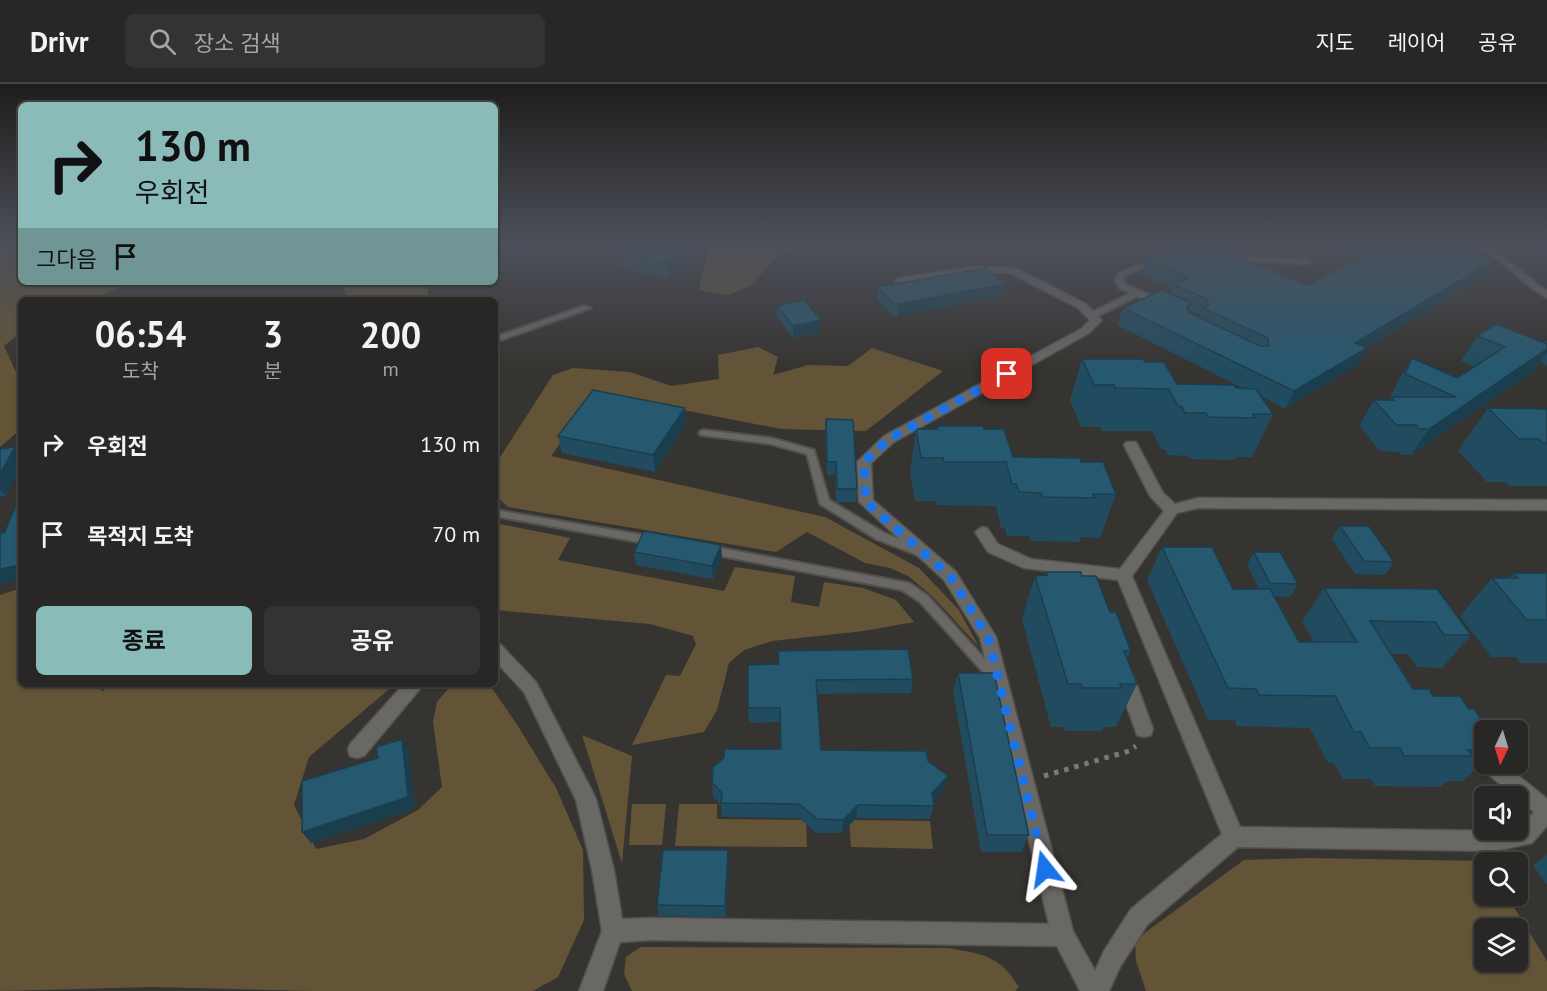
<!DOCTYPE html>
<html lang="ko">
<head>
<meta charset="utf-8">
<style>
  body { margin:0; font-family:"PT Sans","Noto Sans KR",sans-serif; background:#343332; color:#f1f3f6; height:100vh; display:flex; flex-direction:column; font-size:22px; white-space:nowrap }
  * { box-sizing:border-box; margin:0 }
  p { font-size:20px; color:#a5a5a7 }
  .icon { flex:none; width:33px; height:33px; fill:none; stroke:currentColor; stroke-width:2; stroke-linecap:round; stroke-linejoin:round }
  .map { position:relative; flex:1; overflow:hidden }
  .details { position:absolute; left:18px; top:213px; width:480px; height:390px; display:flex; flex-direction:column; background:#282725; border-radius:9px; box-shadow:0 2px 4px #0004,0 0 0 2px #444442 }
  .details>* { flex:none }
  .hud { position:absolute; left:18px; top:18px; width:480px; height:183px; border-radius:9px; box-shadow:0 2px 4px #0004,0 0 0 2px #444442; background:#8bbbb9; color:#111; overflow:hidden }
  .needle { width:39px; rotate:184deg }
  .fabs { position:absolute; left:1474px; top:636px; display:grid; gap:12px }
  .fabs a { display:grid; place-items:center; width:54px; height:54px; border-radius:9px; background:#282725; box-shadow:0 2px 4px #0004,0 0 0 2px #444442; font-size:30px }
  .pin { position:absolute; display:grid; place-items:center; width:51px; height:51px; color:#fff; margin:-26px; border-radius:12px; box-shadow:0 3px 9px #0006 }
  .me { position:absolute; width:66px; margin:-33px; rotate:345deg; stroke-linejoin:round; filter:drop-shadow(0 0 4px #0008) }
  .turn { display:flex; align-items:center; gap:21px; height:126px; padding:0 18px; font-size:27px }
  .turn .icon { width:78px; height:78px; stroke-width:2.5 }
  .turn b { display:block; font-size:42px; line-height:51px }
  .then { display:flex; align-items:center; height:57px; padding:0 18px; background:#0003; gap:12px; font-size:22px }
  .eta { display:flex; justify-content:space-evenly; align-items:center; height:102px; text-align:center }
  .eta b { font-size:36px; font-weight:700; line-height:42px }
  .action { display:flex; gap:12px; margin-top:auto; padding:12px 18px }
  .action a { flex:1; height:69px; border-radius:9px; background:#8bbbb9; color:#111; font-size:24px; font-weight:700; line-height:69px; text-align:center }
  .action a+a { background:#343332; color:#f1f3f6 }
  ul { padding:0; list-style:none }
  li { display:flex; align-items:center; gap:18px; height:90px; padding:0 18px }
  li div { flex:1 }
  li b { display:block; font-size:22px }
  li em { font-style:normal }
  header { display:flex; align-items:center; gap:36px; box-sizing:border-box; height:84px; padding:0 30px; background:#282725; border-bottom:2px solid #444442 }
  header strong { font-size:28px }
  nav { display:flex; gap:33px; margin-inline-start:auto; font-size:21px }
  .search { width:420px; height:54px; background:#343332; display:flex; align-items:center; gap:15px; box-sizing:border-box; padding:0 21px; border-radius:9px; color:#a5a5a7; font-size:22px }
  .map>svg:first-child { display:block }
  .green { fill:#635437; fill-rule:evenodd }
  .lines { fill:none; stroke-linecap:round; stroke-linejoin:round }
  .service-casing { stroke:#52514e; stroke-width:4 }
  .minor-casing { stroke:#52514e; stroke-width:3 }
  .tertiary-casing { stroke:#52514e; stroke-width:3 }
  .path { stroke:#7b7a77; stroke-width:5; stroke-dasharray:4.5 6; stroke-linecap:butt }
  .service { fill:#6a6865; fill-rule:evenodd }
  .minor { fill:#6a6865; fill-rule:evenodd }
  .tertiary { fill:#6a6865; fill-rule:evenodd }
  .wall { fill:#214c60; fill-rule:evenodd }
  .shaded-wall { fill:#1b3e4e }
  .building { fill:#265870; stroke:#1b3e4e; stroke-width:1.5 }
  .route { stroke:#1a73e8; stroke-width:10; stroke-dasharray:0 18 }
</style>
</head>
<body>
<header>
<strong>Drivr</strong>
<div class="search"><svg class="icon" aria-label="search" viewBox="0 0 24 24"><circle cx="10" cy="10" r="6"/><path d="M15 15l6 6"/></svg>장소 검색</div>
<nav><a>지도</a><a>레이어</a><a>공유</a></nav>
</header>
<div class="map">
<svg width="1547" height="907" viewBox="0 0 1547 907">
  <rect width="100%" height="100%" fill="#363431"/>
  <path class="green" d="M0,159H21V198H135L90,216H21V248L4,262L21,299V345L0,363Z
    M709,159H803L776,174L750,202L728,211L699,206Z
    M308,198H422L426,201L430,216H349L342,201L309,200Z
    M758,263L778,273L773,291L808,281L848,282L872,264L943,287L866,347L781,345L596,309L551,372L825,433L919,484L959,526L979,563L932,512L908,492L890,484L865,479L807,448L776,468L508,423L495,411V381L553,291L573,284L630,288L671,302L719,295L718,271Z
    M495,439L570,454L558,476L724,507L735,483L795,492L791,518L819,523L824,498L863,504L896,516L914,538L864,547L772,557L744,566L729,579L717,626L704,648L632,661L666,591L680,592L696,560L693,552L650,540L495,526Z
    M21,504V600H92L103,607L109,600H395L309,673L294,721L316,765L364,755L418,726L442,703L433,638L437,618L452,600H489L516,639L556,704L583,766L584,836L558,893L533,907H312L153,903L0,907V511Z
    M582,651L632,672L622,779Z
    M632,720H666L662,761H629Z
    M679,720H717V735L806,736L807,763L675,762Z
    M849,736L930,737L933,765L851,763Z
    M1307,774L1486,777L1485,812H1507L1547,877V907H1146L1136,877L1135,856L1244,776ZM1485,844H1518V878H1485Z
    M641,863L949,864C984,871 998,870 1019,903L1015,907H632L624,890L626,873Z"/>
  <g class="lines">
    <defs>
      <path id="service" d="M1471,159C1487,159 1526,190 1539,202L1532,204L1504,180Z
        M1234,173L1308,176L1311,178L1308,180L1232,176L1231,175Z
        M1153,175L1158,176L1124,192L1123,197L1127,201L1161,216V220H1155L1137,212L1096,233H1090V229L1131,209L1121,205L1115,197L1118,189Z
        M584,222L591,224L495,258V253Z
        M704,346L771,354L814,366L829,416L884,449L924,465L925,468L920,472L876,455L820,420L807,370L771,360L701,351L699,349L701,347Z
        M495,426L655,453L660,457L655,461L495,432Z
        M709,462L909,499L928,512L1002,594L1000,598L996,599L992,598L920,518L902,506L705,469L704,466Z"/>
      <path id="minor" d="M971,183L1016,184L1086,220L1102,236L1089,249L894,358L871,379L873,416L956,488L996,553L1073,847L1095,887L1104,867L1131,825L1222,750L1118,496L1024,484L988,468L975,448L982,443L987,444L998,460L1031,475L1120,485L1164,427L1150,412L1124,361L1126,358H1136L1163,409L1175,420L1198,414L1547,416V426L1198,424L1177,429L1132,492L1240,743L1495,747L1518,746L1534,728L1518,715V712H1515L1483,686L1480,680L1485,673V680H1504L1547,715V742L1532,759L1495,767L1238,763L1147,841L1120,883L1109,907H1080L1057,862L652,856L620,858L603,907H579L602,847L592,786L576,716L524,608L495,577V559L501,561L536,598L596,715L614,786L622,835L652,834L1049,840L980,554L944,496L859,418L857,378L884,352L1081,245L1090,236L1078,224L1010,189H971L899,200L894,197L899,194Z
        M1125,586L1131,588L1134,593L1153,645L1151,651L1144,653L1137,651L1135,645L1116,593L1119,588Z
        M404,600H424L364,672L357,674L350,672L348,666L350,660Z"/>
      <path id="tertiary" d="M1535,199L1547,206V214L1531,204V200Z"/>
    </defs>
    <use href="#service" class="service-casing"/>
    <use href="#minor" class="minor-casing"/>
    <use href="#tertiary" class="tertiary-casing"/>
    <path class="path" d="M1044,692L1129,667L1136,662"/>
    <use href="#service" class="service"/>
    <use href="#minor" class="minor"/>
    <use href="#tertiary" class="tertiary"/>
  </g>
  <path class="wall" d="M630,159H699V166L668,194L620,184L618,168Z
    M1207,159H1257L1232,170L1307,201L1358,175L1314,159H1439L1483,193L1366,264L1357,281L1285,325L1261,312L1273,330L1252,373H1236L1234,376L1189,375L1188,372L1168,371L1165,365H1161L1152,347H1102L1100,343H1081L1070,316L1082,275L1145,278L1177,300L1245,305L1117,241L1123,224L1171,210L1173,205L1141,191L1146,175L1207,160ZM1189,226L1201,231L1200,234L1188,228Z
    M1005,200L1002,211L898,232H893L877,215L878,203Z
    M777,222L820,248L793,254L777,233Z
    M1477,252L1545,259L1547,256V282L1541,277L1534,287L1411,371H1402L1399,368L1380,367L1359,342L1374,316H1389L1397,299L1412,274L1457,294L1474,283L1461,277Z
    M685,324L686,340L655,388L562,369L558,352Z
    M1488,324L1547,325V402H1509L1505,398H1487L1458,367Z
    M826,335L857,405L856,418H836L835,391H827L825,348Z
    M937,342L984,345L1013,373L1081,378L1116,410L1100,454L1081,453L1080,458L1030,457L1029,452H1007L1005,444H1001L996,422L936,421L935,417H915L910,388L916,345H936Z
    M15,363L21,370V383L6,412L0,413V365Z
    M1340,442L1394,478L1385,491L1355,490L1332,455Z
    M721,461L722,474L713,495L636,481L634,468Z
    M1162,463L1233,505H1259L1247,481L1254,468L1298,500L1290,513L1274,512L1299,558H1314L1302,537L1324,504L1437,505L1471,551L1442,584L1417,583L1408,570H1391L1413,605L1469,625L1485,646V676L1463,697H1447L1440,703L1375,702L1371,695H1343L1334,679H1328L1310,644L1237,642L1235,636H1208L1147,496Z
    M1046,488L1082,492L1131,567L1127,575L1137,600L1116,643H1104L1102,647H1065L1064,643H1051L1022,535L1035,492L1045,491Z
    M1513,489H1547V579H1520L1516,573H1491L1460,532L1492,494H1509Z
    M778,567L913,595L911,609L817,610L821,666L928,677L944,706L933,718L934,722L930,735L856,734L842,749H816L799,734L722,733L721,721L713,713L712,699L780,665V638L749,639L748,624L778,580Z
    M958,589L1029,751L1021,768H981L953,607Z
    M1547,771V801L1533,781Z
    M729,778L726,833L659,832L657,821Z"/>
  <path class="shaded-wall" d="M514,159H535L536,163L495,186V169Z
    M689,159H699V166L668,194L666,178Z
    M1236,159H1257L1231,170Z
    M1493,177L1483,193L1346,276L1355,259Z
    M1005,200L1002,211L898,232L899,220Z
    M1192,219L1186,235L1187,223Z
    M821,236L820,248L793,254V242Z
    M1367,264L1357,281L1285,325L1294,307Z
    M1547,265V268L1534,287L1411,371L1429,345Z
    M685,324L686,340L655,388L653,371Z
    M499,325L502,337L495,348V330Z
    M15,363L21,370V383L6,412L0,405V390Z
    M721,461L722,474L713,495L712,482Z
    M21,481V496L0,500V485Z
    M402,655L409,667L415,725L311,759L302,748Z
    M948,692L944,706L929,723L932,709Z
    M858,721L856,734L842,749L843,736Z
    M728,766L729,778L726,833L725,822Z"/>
  <path class="building" d="M495,159H514L495,169Z
    M630,159H689L666,178L618,168Z
    M1186,159H1204L1307,201L1379,164L1363,159H1439L1493,177L1355,259L1367,264L1294,307L1123,224L1162,206L1192,219L1187,223L1188,228L1260,262H1268V254L1203,224L1209,221L1207,215L1174,201L1189,194L1146,175Z
    M986,184L1005,200L899,220H894L878,203Z
    M136,211V216H101Z
    M409,213L414,216H400Z
    M804,216L821,236L793,242L777,222Z
    M1496,240L1547,260V265L1429,345H1419L1416,341H1396L1374,316H1394L1391,313H1456L1405,290L1412,274L1457,294L1505,263L1477,252Z
    M1082,275H1143L1145,278H1164L1177,300L1234,301L1236,304L1256,305L1273,330H1253L1255,334L1208,333L1206,329H1185L1182,323L1178,322L1169,305L1115,304L1114,301H1094Z
    M593,306L685,324L653,371L558,352Z
    M495,324L499,325L495,330Z
    M1488,324L1547,325V359H1543L1539,355H1519Z
    M826,335L853,336L857,405H837L836,378H827Z
    M937,342H983L984,345H1004L1013,373L1080,374L1081,378H1103L1116,410H1093L1095,414L1043,413L1041,409L1019,408L1016,400H1012L1006,378H944L943,374H921L916,345H938Z
    M15,363L0,390V365Z
    M21,410V481L0,485V449H4Z
    M1340,442H1369L1394,478L1364,477Z
    M644,447L721,461L712,482L634,468Z
    M1162,463H1212L1233,505H1270L1299,558H1357L1324,504L1437,505L1471,551H1444L1435,538L1370,537L1413,605H1429L1433,612H1460L1469,625H1474L1489,646H1485V666H1468L1473,672H1404L1400,664H1370L1361,648H1354L1335,612L1259,611L1256,605L1228,604Z
    M1254,468H1280L1298,500L1270,499Z
    M1046,488H1081L1082,492H1096L1110,528H1116L1131,567H1124L1137,600H1120L1122,604H1083L1081,600H1068L1035,492L1047,491Z
    M1513,489H1547V536H1527L1492,494H1518Z
    M908,565L913,595L816,596L821,666L926,667L928,677L948,692L932,709L934,722L858,721L843,736L817,735L799,720L721,719L722,709L712,699L713,683L724,674V665H781L780,624H748V581L779,580L778,567Z
    M958,589H994L1029,751H987Z
    M402,655L408,713L302,748V697L378,674L376,663Z
    M663,766H728L725,822L657,821Z"/>
  <linearGradient id="sky" x2="0" y2="1"><stop stop-color="#1e1d1b"/><stop offset="0.56" stop-color="#4c505a"/><stop offset="1" stop-color="#4c505a" stop-opacity="0"/></linearGradient>
  <rect width="1547" height="286" fill="url(#sky)"/>
  <g class="lines">
    <path class="route" d="M1007,290L889,355L864,378L866,418L950,492L988,553L1045,785"/>
  </g>
</svg>
<div class="fabs">
<a><svg class="needle" viewBox="-14 -14 28 28"><path d="M0-13l5 13h-10z" fill="#e53935"/><path d="M0 13l5-13h-10z" fill="#a5a5a7"/></svg></a>
<a><svg class="icon" aria-label="sound" viewBox="0 0 24 24"><path d="M4 9h4l5-4v14l-5-4H4zM17 9q2 3 0 6"/></svg></a>
<a><svg class="icon" aria-label="search" viewBox="0 0 24 24"><circle cx="10" cy="10" r="6"/><path d="M15 15l6 6"/></svg></a>
<a><svg class="icon" aria-label="layers" viewBox="0 0 24 24"><path d="M12 4l9 5-9 5-9-5zM3 14l9 5 9-5"/></svg></a>
</div>
<div class="pin" style="left:1007px;top:290px;background:#d93025"><svg class="icon" aria-label="arrive" viewBox="0 0 24 24"><path d="M6 21V4h12l-3 4 3 4H6"/></svg></div>
<svg class="me" style="left:1045px;top:785px" viewBox="-20 -20 40 40"><path d="M0-17L14 15 0 8-14 15z" fill="#1a73e8" stroke="#fff" stroke-width="4"/></svg>
<div class="hud">
<div class="turn"><svg class="icon" aria-label="right" viewBox="0 0 24 24"><path d="M7 20v-9h11M14 6l5 5-5 5"/></svg><div><b>130 m</b>우회전</div></div>
<div class="then">그다음<svg class="icon" aria-label="arrive" viewBox="0 0 24 24"><path d="M6 21V4h12l-3 4 3 4H6"/></svg></div>
</div>
<section class="details">
<div class="eta">
<div><b>06:54</b><p>도착</p></div>
<div><b>3</b><p>분</p></div>
<div><b>200</b><p>m</p></div>
</div>
<ul>
<li><svg class="icon" aria-label="right" viewBox="0 0 24 24"><path d="M7 20v-9h11M14 6l5 5-5 5"/></svg><div><b>우회전</b></div><em>130 m</em></li>
<li><svg class="icon" aria-label="arrive" viewBox="0 0 24 24"><path d="M6 21V4h12l-3 4 3 4H6"/></svg><div><b>목적지 도착</b></div><em>70 m</em></li>
</ul>
<div class="action"><a>종료</a><a>공유</a></div>
</section>
</div>
</body>
</html>
